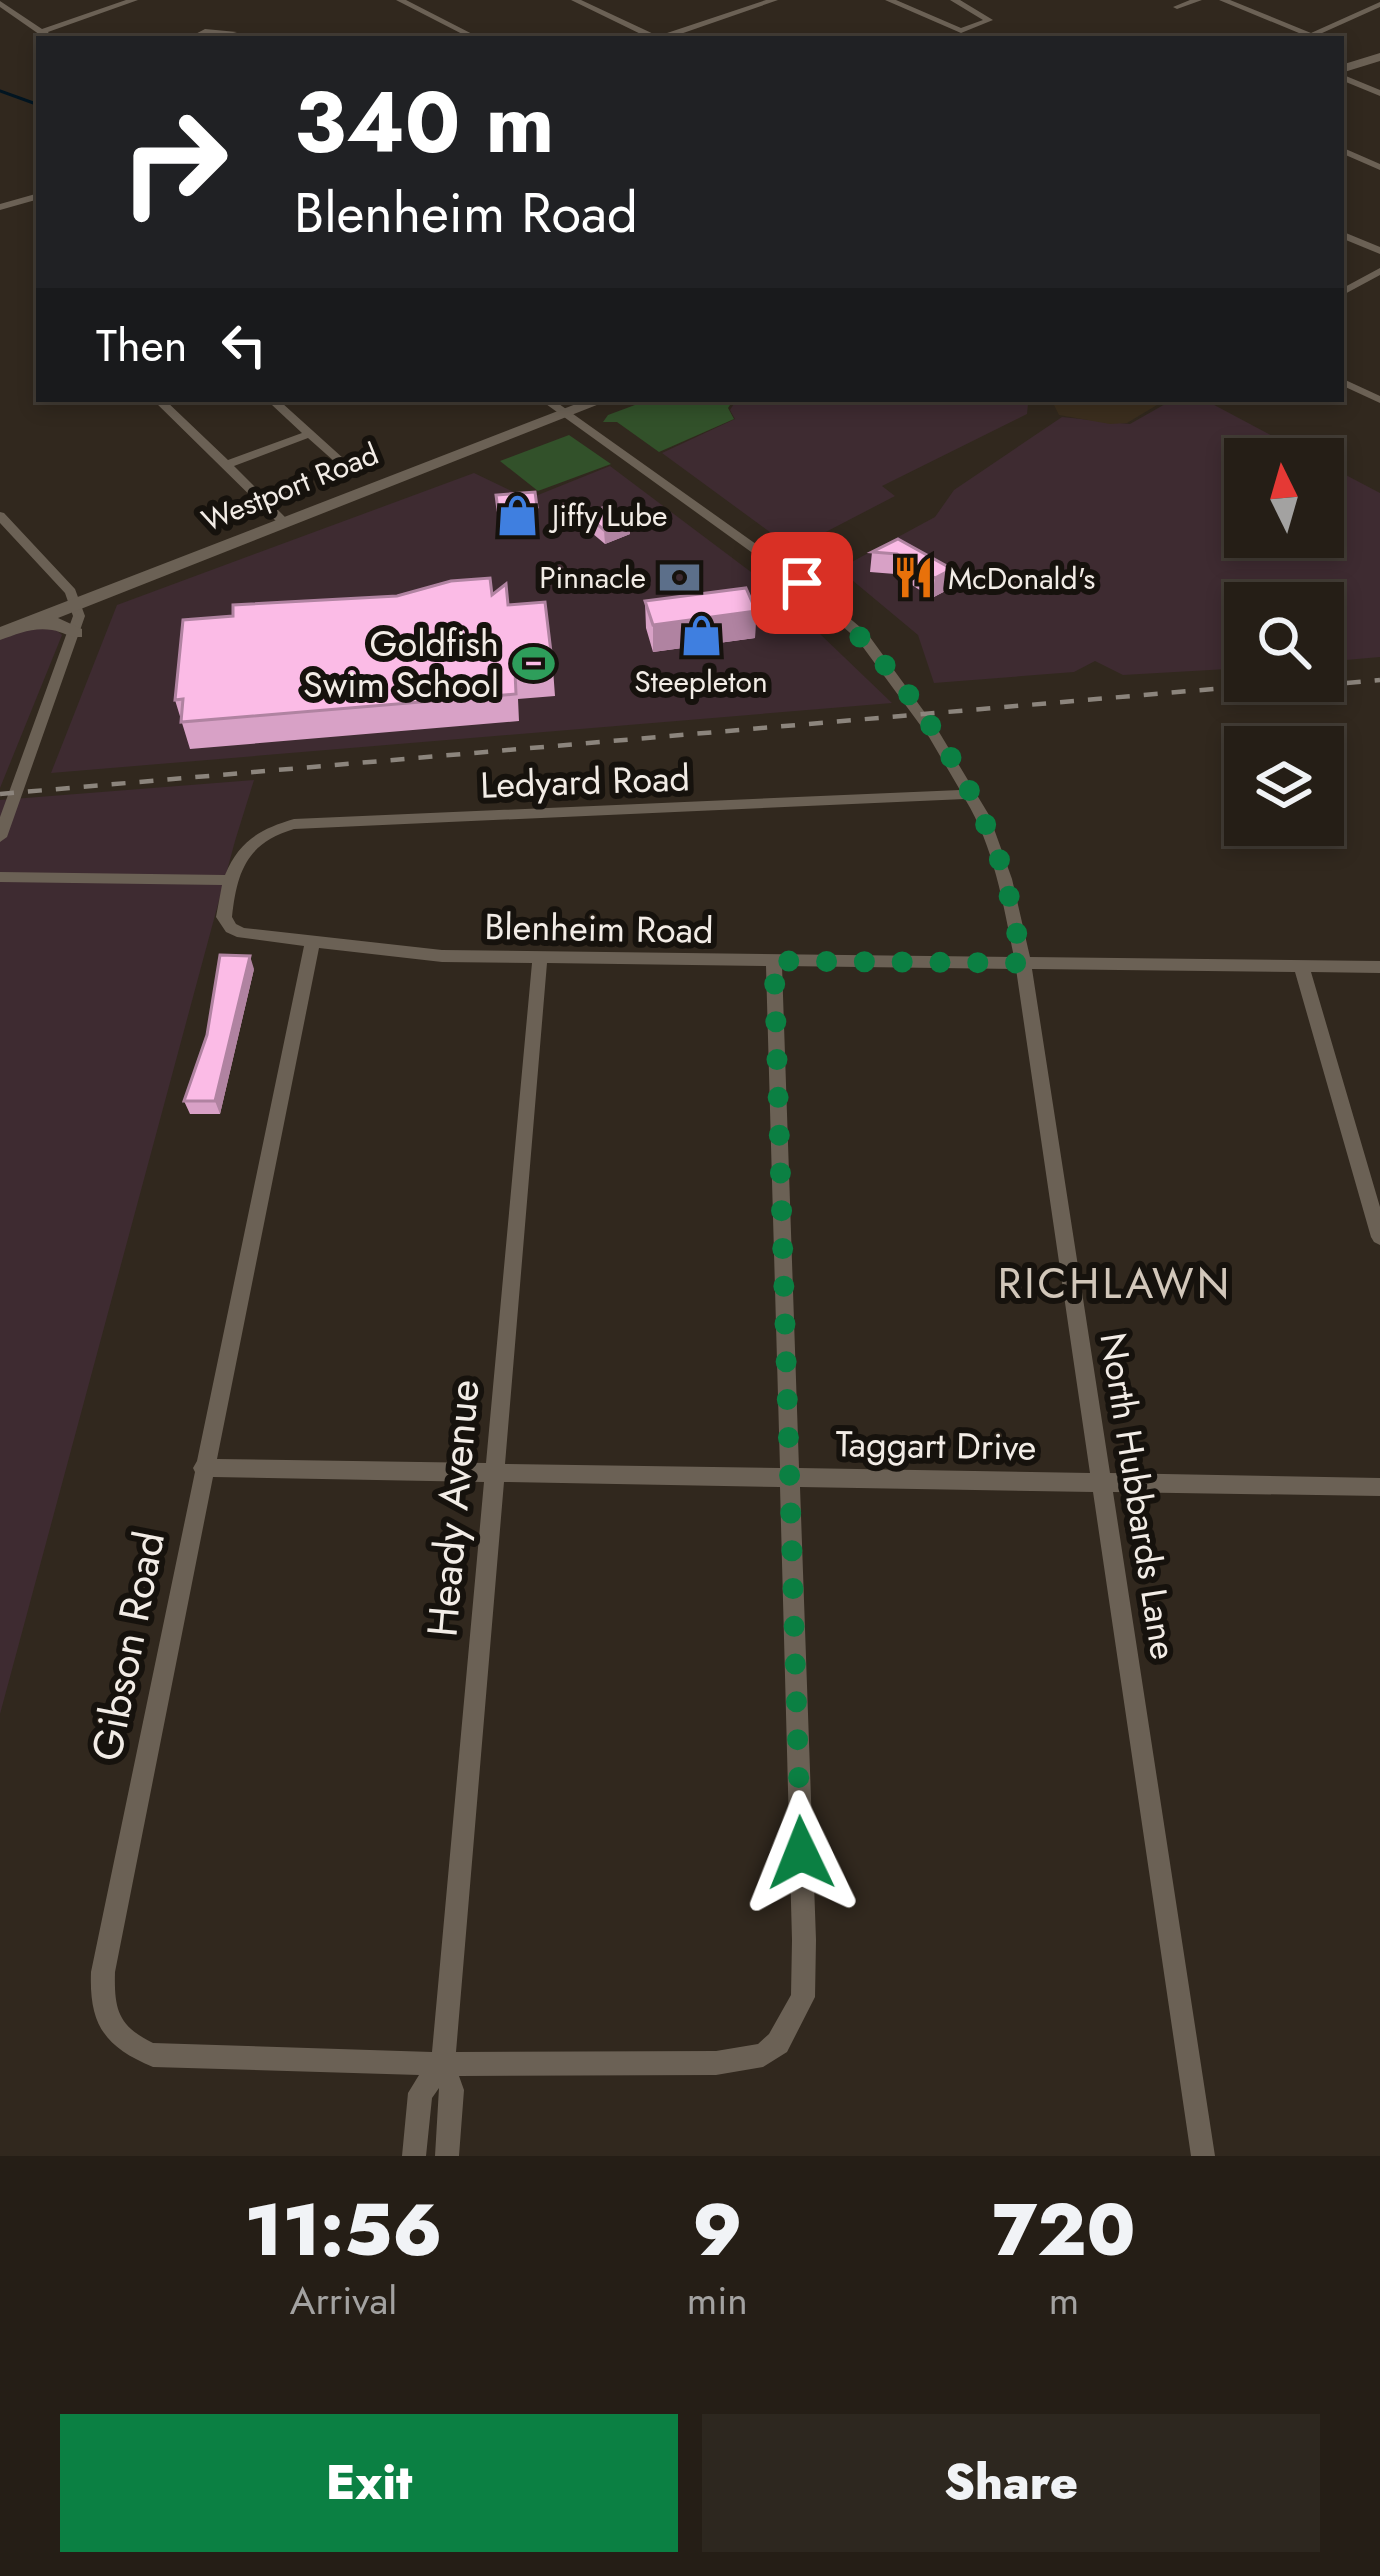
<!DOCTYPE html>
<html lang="en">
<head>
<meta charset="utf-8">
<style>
  body { margin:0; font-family:Jost,sans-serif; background:#2d271f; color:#f1f3f6; height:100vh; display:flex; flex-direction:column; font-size:45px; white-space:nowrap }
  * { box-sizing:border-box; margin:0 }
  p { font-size:39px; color:#a3a2a1 }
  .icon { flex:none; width:66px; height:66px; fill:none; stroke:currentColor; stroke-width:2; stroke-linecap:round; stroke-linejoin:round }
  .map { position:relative; height:2156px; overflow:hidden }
  .drawer { display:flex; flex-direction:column; background:#251e16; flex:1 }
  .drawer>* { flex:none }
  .hud { position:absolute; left:36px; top:36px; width:1308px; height:366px; border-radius:0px; box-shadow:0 6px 18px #0003,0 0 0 3px #423c35; background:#202124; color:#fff; overflow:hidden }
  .needle { width:78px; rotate:355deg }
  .fabs { position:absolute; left:1224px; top:438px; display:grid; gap:24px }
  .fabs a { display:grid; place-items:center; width:120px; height:120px; border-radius:0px; background:#251e16; box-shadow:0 6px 18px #0003,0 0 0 3px #423c35; font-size:60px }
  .pin { position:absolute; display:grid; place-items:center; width:102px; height:102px; color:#fff; margin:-51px; border-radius:24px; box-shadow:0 6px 18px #0006 }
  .me { position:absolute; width:132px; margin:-66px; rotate:358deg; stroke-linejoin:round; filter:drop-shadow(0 0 9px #0008) }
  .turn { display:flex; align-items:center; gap:42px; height:252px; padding:0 60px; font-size:54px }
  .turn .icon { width:156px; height:156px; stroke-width:2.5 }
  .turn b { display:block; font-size:84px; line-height:102px }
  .then { display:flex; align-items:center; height:114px; padding:0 60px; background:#0003; gap:24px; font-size:45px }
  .eta { display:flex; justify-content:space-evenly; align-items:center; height:204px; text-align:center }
  .eta b { font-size:72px; font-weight:800; line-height:84px }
  .action { display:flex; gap:24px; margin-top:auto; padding:24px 60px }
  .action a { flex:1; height:138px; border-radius:0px; background:#0b8043; color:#fff; font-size:48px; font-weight:800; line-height:138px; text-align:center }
  .action a+a { background:#2d271f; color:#f1f3f6 }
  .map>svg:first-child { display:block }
  .commercial { fill:#3e2b31 }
  .built { fill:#3b2e1e }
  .green { fill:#32512a }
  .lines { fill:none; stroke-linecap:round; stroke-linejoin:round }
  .stream { stroke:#021521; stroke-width:3 }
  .minor { fill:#6b6155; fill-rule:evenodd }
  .secondary { fill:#6b6155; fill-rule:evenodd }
  .rail { stroke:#8c857d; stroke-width:4.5; stroke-dasharray:14 14; stroke-linecap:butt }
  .wall { fill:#d8a1c6 }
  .shaded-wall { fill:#b083a1 }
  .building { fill:#fbbbe6; stroke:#b083a1; stroke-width:3 }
  .route { stroke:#0b8043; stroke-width:21; stroke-dasharray:0 37.8 }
  .labels { text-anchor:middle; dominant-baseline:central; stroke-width:12; stroke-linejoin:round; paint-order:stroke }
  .far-street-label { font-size:30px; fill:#f2ece6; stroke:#16120d }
  .far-poi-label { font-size:30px; fill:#f2ece6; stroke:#16120d; text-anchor:start }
  .poi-label { font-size:36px; fill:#f2ece6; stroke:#16120d; text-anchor:end }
  .street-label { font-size:36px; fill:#f2ece6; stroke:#16120d }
  .quarter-label { font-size:42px; letter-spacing:3px; fill:#d2c7ba; stroke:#16120d }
  .near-street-label { font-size:42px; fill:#f2ece6; stroke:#16120d }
</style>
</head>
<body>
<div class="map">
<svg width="1380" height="2156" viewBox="0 0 1380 2156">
  <rect width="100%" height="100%" fill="#31281e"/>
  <path class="commercial" d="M737,399H1020L1028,404L1027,414L882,486L895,496L793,549L662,453L735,419L730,410Z
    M1174,399H1203L1316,459H1245V537H1323V463L1380,493V657L1323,662V603H1245V668L1123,675L1095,661L1074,672L934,683L918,635L846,575L848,564L935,517L954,490L1062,417L1130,424Z
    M610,466L771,587L892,703L51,773L117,605L474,473L528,499Z
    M53,627L62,635L0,788V638L28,628Z
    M254,780L235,841L0,1714V800Z"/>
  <path class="built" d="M1051,399H1167L1127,423L1110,424L1059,415Z"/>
  <path class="green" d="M651,399H734L728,408L734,419L659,452L617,422H603L608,415Z
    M569,435L611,464L538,491L500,461Z"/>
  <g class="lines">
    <path class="stream" d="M0,91L39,105"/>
    <path class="minor" d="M126,0H138L48,32L53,39H46L0,7V1L42,29Z
      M396,0H406L482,39H472Z
      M571,0H581L658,36L766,0H778L666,39H651Z
      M885,0H896L961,28L983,20L950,0H960L993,20L961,33Z
      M1190,0H1202L1177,9L1173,7Z
      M1219,0H1230L1311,33L1380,2V7L1311,38Z
      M205,29L237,32C228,35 218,32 207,34C199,35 195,39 186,39Z
      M1341,74L1380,90V96L1341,80Z
      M1341,147L1380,164V170L1341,153Z
      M39,193V199L0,210V204Z
      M1341,231L1380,247V254L1341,238Z
      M1380,268V275L1341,296V289Z
      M1341,378L1380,396V403L1341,385Z
      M152,399H164L228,460L302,433L272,405L282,403L354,468L344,470L308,438L234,466L289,521L287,524H279Z
      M539,399H552L794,571L867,633L939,732L989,815L1012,879L1030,957L1380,961V973L1311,972L1380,1207V1245L1374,1242L1371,1237L1295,972L1032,969L1110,1473L1380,1478V1496L1113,1492L1215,2156H1191L1093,1492L800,1487L816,1940L815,1997L787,2052L763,2067L716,2075L459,2076L464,2090L459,2156H435L439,2088L432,2098L426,2156H402L408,2093L419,2075L153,2067C105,2047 89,2025 91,1972L195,1472L193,1468L197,1461L304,946L237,937L226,932L216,917L222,885L0,882V872L225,875C239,841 260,829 294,819L960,790L929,737L857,639L786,577ZM965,799C994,847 1003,903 1014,957L442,950L244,928L236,924L232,917C237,871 247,843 294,829ZM319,948L442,962L532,963L486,1463L217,1459ZM547,963L766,966L780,1468L505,1464ZM782,966L1016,969L1090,1473L799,1468ZM213,1477L484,1482L432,2052L153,2043C118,2026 114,2009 115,1972ZM504,1482L780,1487L792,1940L791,1995L769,2034L758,2044L716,2051L456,2052Z
      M0,512L4,513L75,589L85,616L7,837L0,842V817L73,616L65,593L0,523Z"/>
    <path class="secondary" d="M1380,53V61L1341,73V65Z
      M589,399H612L58,618L82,629V637C69,638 64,632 52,630C32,627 18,634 0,640V627Z"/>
    <path class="rail" d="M1291,688L1380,680
      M0,794L1305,681"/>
  </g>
  <path class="wall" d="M535,492L538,520L499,523L498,510Z
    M586,515L630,534L605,544L586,528Z
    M898,539L949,589L932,598L895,574L870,572L872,552Z
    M492,595L508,605L553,669L555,696L518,699L519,721L190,749L175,700Z
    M645,601L756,611L755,638L653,652L646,628Z
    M254,969L220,1114H190L184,1101L207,1035Z"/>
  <path class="shaded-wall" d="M630,521V534L605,544L604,530Z
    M952,569L949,589L932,598L935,578Z
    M756,611L755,638L653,652V625Z
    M250,956L254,969L220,1114L215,1101Z"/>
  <path class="building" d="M535,492L537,507L498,510L496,495Z
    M609,505L630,521L604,530L586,515Z
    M898,539L952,569L935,578L897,554L872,552Z
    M490,578L492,595L506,584L508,605L545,602L553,669L515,672L516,694L181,722L183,699L175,700L183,620L233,616V605L397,596L451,581Z
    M746,588L756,611L653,625L645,601Z
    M220,955L250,956L215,1101H184L207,1035Z"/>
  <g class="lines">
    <path class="route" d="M801,1853L774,961L1023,963C1014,924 1009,884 995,847C956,747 884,650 802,583"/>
  </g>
  <defs>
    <symbol id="shop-bare" viewBox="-9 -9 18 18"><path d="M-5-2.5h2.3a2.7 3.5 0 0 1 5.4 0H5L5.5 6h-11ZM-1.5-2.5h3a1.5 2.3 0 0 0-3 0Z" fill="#3f7fe0" stroke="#16120d" stroke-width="2.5" paint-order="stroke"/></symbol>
    <symbol id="bank-bare" viewBox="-9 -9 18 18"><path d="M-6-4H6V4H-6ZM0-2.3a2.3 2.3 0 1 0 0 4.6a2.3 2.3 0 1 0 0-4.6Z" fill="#5c6f8a" stroke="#16120d" stroke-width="2.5" paint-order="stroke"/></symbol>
    <symbol id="restaurant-bare" viewBox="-9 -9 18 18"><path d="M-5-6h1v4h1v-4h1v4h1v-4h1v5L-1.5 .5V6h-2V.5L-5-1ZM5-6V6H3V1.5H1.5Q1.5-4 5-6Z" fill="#e8710a" stroke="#16120d" stroke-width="2.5" paint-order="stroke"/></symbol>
    <symbol id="stadium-bare" viewBox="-9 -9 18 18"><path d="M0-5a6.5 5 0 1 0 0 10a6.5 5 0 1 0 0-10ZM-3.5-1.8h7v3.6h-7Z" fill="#2e9e5b" stroke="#16120d" stroke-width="2.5" paint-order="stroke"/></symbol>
  </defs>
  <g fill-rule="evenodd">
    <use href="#shop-bare" x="488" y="486" width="59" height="59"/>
    <use href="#bank-bare" x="650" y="548" width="59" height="59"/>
    <use href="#restaurant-bare" x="884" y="548" width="59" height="59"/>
    <use href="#shop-bare" x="672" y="606" width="59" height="59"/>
    <use href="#stadium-bare" x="504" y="634" width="59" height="59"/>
  </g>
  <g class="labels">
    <g class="far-street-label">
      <text transform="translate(290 487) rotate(-22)">Westport Road</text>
    </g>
    <g class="far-poi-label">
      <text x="552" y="515">Jiffy Lube</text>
      <text x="646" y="577" text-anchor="end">Pinnacle</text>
      <text x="948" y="578">McDonald's</text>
      <text x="701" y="681" text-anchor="middle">Steepleton</text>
    </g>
    <g class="poi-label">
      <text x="499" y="643">Goldfish<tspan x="499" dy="41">Swim School</tspan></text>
    </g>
    <g class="street-label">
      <text transform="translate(585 781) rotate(-2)">Ledyard Road</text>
      <text transform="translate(599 928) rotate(1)">Blenheim Road</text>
      <text transform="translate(936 1445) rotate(1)">Taggart Drive</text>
      <text transform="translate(1139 1496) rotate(81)">North Hubbards Lane</text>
    </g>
    <g class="quarter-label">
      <text x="1115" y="1283">RICHLAWN</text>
    </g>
    <g class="near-street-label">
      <text transform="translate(453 1508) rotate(-85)">Heady Avenue</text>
      <text transform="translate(128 1646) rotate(-79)">Gibson Road</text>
    </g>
  </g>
</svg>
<div class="fabs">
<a><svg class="needle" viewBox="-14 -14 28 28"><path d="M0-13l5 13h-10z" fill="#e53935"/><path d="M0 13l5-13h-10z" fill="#a3a2a1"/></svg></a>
<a><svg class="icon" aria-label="search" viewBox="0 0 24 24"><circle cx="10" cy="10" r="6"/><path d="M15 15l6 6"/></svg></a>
<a><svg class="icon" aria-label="layers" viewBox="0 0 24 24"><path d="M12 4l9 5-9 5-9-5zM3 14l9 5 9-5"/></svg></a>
</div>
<div class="pin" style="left:802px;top:583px;background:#d93025"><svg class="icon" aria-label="arrive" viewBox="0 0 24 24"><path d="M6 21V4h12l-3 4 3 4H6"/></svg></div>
<svg class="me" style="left:801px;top:1853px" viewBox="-20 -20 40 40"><path d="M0-17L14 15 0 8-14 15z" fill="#0b8043" stroke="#fff" stroke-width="4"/></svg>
<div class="hud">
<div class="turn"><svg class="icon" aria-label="right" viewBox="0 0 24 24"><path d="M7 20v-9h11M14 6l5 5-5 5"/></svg><div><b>340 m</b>Blenheim Road</div></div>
<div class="then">Then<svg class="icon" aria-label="left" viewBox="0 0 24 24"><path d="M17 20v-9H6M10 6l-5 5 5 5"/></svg></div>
</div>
</div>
<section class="drawer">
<div class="eta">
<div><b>11:56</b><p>Arrival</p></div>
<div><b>9</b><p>min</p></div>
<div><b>720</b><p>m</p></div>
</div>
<div class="action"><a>Exit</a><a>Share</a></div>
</section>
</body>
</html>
